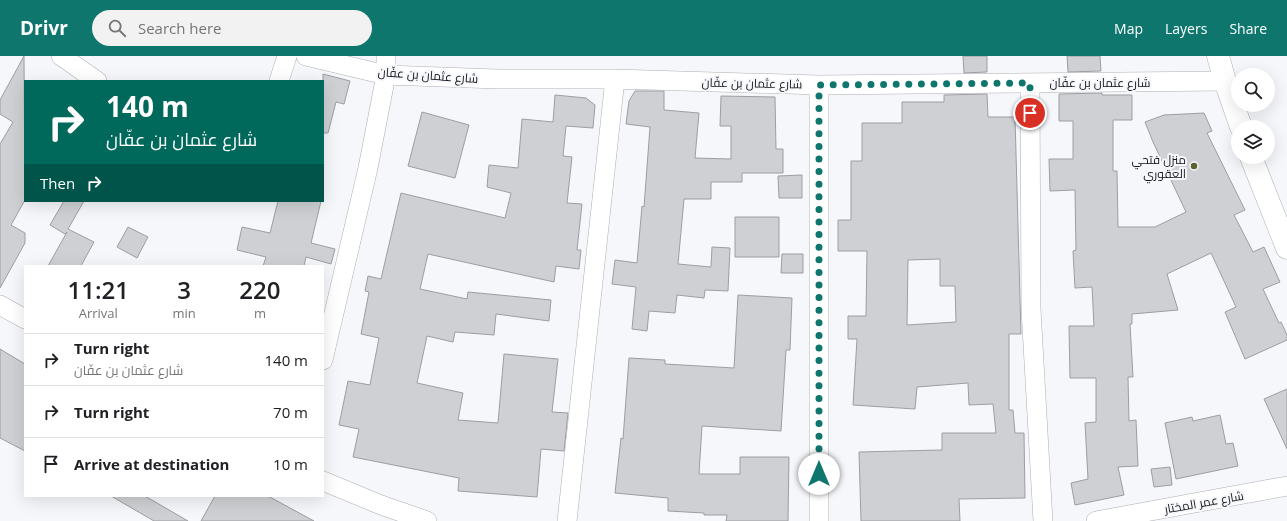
<!DOCTYPE html>
<html lang="en">
<head>
<meta charset="utf-8">
<style>
  body { margin:0; font-family:"Open Sans",Cairo,sans-serif; background:#f2f2f2; color:#202124; height:100vh; display:flex; flex-direction:column; font-size:15px; white-space:nowrap }
  * { box-sizing:border-box; margin:0 }
  p { font-size:13px; color:#757577 }
  .icon { flex:none; width:22px; height:22px; fill:none; stroke:currentColor; stroke-width:2; stroke-linecap:round; stroke-linejoin:round }
  .map { position:relative; flex:1; overflow:hidden }
  .drawer { position:absolute; left:24px; top:209px; width:300px; height:232px; display:flex; flex-direction:column; background:#fff; border-radius:0px; box-shadow:0 4px 16px #0002 }
  .drawer>* { flex:none }
  .hud { position:absolute; left:24px; top:24px; width:300px; height:122px; border-radius:0px; box-shadow:0 4px 16px #0002; background:#00695c; color:#fff; overflow:hidden }
  .tools { position:absolute; left:1231px; top:12px; display:grid; gap:8px }
  .tools a { display:grid; place-items:center; width:44px; height:44px; border-radius:50%; background:#fff; box-shadow:0 4px 16px #0002; font-size:20px }
  .pin { position:absolute; display:grid; place-items:center; width:34px; height:34px; color:#fff; margin:-17px; border:2px solid #fff; border-radius:50%; box-shadow:0 1px 4px #0007 }
  .me { position:absolute; width:44px; margin:-22px; rotate:0deg; stroke-linejoin:round; filter:drop-shadow(0 0 3px #0008) }
  .turn { display:flex; align-items:center; gap:14px; height:84px; padding:0 16px; font-size:18px }
  .turn .icon { width:52px; height:52px; stroke-width:2.5 }
  .turn b { display:block; font-size:28px; line-height:34px }
  .then { display:flex; align-items:center; height:38px; padding:0 16px; background:#0003; gap:8px; font-size:15px }
  .eta { display:flex; justify-content:space-evenly; align-items:center; height:68px; text-align:center }
  .eta b { font-size:24px; font-weight:600; line-height:28px }
  ul { padding:0; list-style:none }
  li { display:flex; align-items:center; gap:12px; height:52px; padding:0 16px; border-top:1px solid #e0e0e0 }
  li div { flex:1 }
  li b { display:block; font-size:15px }
  li em { font-style:normal }
  header { display:flex; align-items:center; gap:24px; box-sizing:border-box; height:56px; padding:0 20px; background:#0f766e; color:#fff }
  header strong { font-size:19px }
  nav { display:flex; gap:22px; margin-inline-start:auto; font-size:14px }
  .search { width:280px; height:36px; background:#f2f2f2; display:flex; align-items:center; gap:10px; box-sizing:border-box; padding:0 14px; border-radius:22px; color:#757577; font-size:15px }
  .map>svg:first-child { display:block }
  .building { fill:#ced0d3; stroke:#9c9ea1; fill-rule:evenodd }
  .lines { fill:none; stroke-linecap:round; stroke-linejoin:round }
  .minor-casing { stroke:#aeafb3; stroke-width:20 }
  .tertiary-casing { stroke:#aeafb3; stroke-width:23 }
  .minor { stroke:#fff; stroke-width:19 }
  .tertiary { stroke:#fff; stroke-width:22 }
  .route { stroke:#0f766e; stroke-width:7; stroke-dasharray:0 12.6 }
  .poi-dot { fill:#5d612f; stroke:#f6f7fb; stroke-width:1.5 }
  .labels { text-anchor:middle; dominant-baseline:central; stroke-width:4; stroke-linejoin:round; paint-order:stroke }
  .street-label { font-size:12px; fill:#141516; stroke:#f6f7fb }
  .poi-label { font-size:12px; fill:#141516; stroke:#f6f7fb; text-anchor:end }
</style>
</head>
<body>
<header>
<strong>Drivr</strong>
<div class="search"><svg class="icon" aria-label="search" viewBox="0 0 24 24"><circle cx="10" cy="10" r="6"/><path d="M15 15l6 6"/></svg>Search here</div>
<nav><a>Map</a><a>Layers</a><a>Share</a></nav>
</header>
<div class="map">
<svg width="1287" height="465" viewBox="0 0 1287 465">
  <rect width="100%" height="100%" fill="#f6f7fb"/>
  <path class="building" d="M24,0L25,144L11,169L25,177V187L0,232V88L13,66L0,58V44Z
    M963,0H987V16L964,17Z
    M1067,0H1100L1101,15L1068,16Z
    M323,18L350,25L344,48L336,46L328,77H323Z
    M635,35H664V54L699,57L695,102L731,103V70H720L721,40L775,41L776,93H783V117H742V126H711V143H684L678,208L711,211L712,191L730,192L728,235L705,234L704,242L677,239L675,257L649,255L647,275L632,273L636,231L612,228L615,204L637,207L642,150L644,151L650,71L626,68L629,45Z
    M1102,37V39H1132V64H1113V115H1117L1118,171H1155L1186,156L1153,86L1145,66L1164,59L1204,57L1212,75L1207,77L1245,154L1234,159L1253,196L1264,191L1280,226L1263,233L1279,267L1281,266L1287,279V284L1245,303L1225,256L1236,251L1211,197L1167,218L1178,254L1132,258V268H1130L1133,321H1128L1129,365L1136,364L1138,410L1118,411L1124,439L1075,449L1071,427L1088,423L1085,367L1096,366V322H1070L1069,270H1094L1092,231L1075,232L1073,195L1076,194L1075,134L1050,135L1049,103H1073V65H1059V38Z
    M987,38L988,61H1015L1021,278H1009V354H1013L1015,377H1024L1025,442L959,443L960,465H861L859,396L942,394V377H996L993,348L969,349L968,327L917,331L915,353L853,349L857,283H848V260H866L867,195H838V164H851V105H862V67H902V46H944V39ZM940,203V230H955L956,266L907,269L908,204Z
    M555,39L586,42L595,49L593,72L566,70L563,100L572,101L567,147L582,148L577,194H581L579,213L556,210L554,226L428,198L420,233L467,243L468,236L551,244L549,265L496,258L494,279L455,276L453,286L427,280L417,327L463,337L458,364L498,367L504,298L558,303L552,356L568,357L564,395L541,393L537,441L458,435L459,422L353,401L359,373L339,369L348,325L370,329L379,282L361,278L369,236L365,235L368,220L381,223L401,137L505,162L511,137L487,131L489,109L518,112L522,63L553,66Z
    M422,56L469,69L455,122L408,110Z
    M802,119V142H779L778,120Z
    M64,145H84L68,173L94,186L81,210H48L67,176L65,178L50,169Z
    M278,145H321L311,187L335,193L331,208L306,201L304,210H263L266,201L237,194L242,171L270,177Z
    M735,161H779V201H735Z
    M128,171L148,181L137,202L117,191Z
    M782,198H803V217H781Z
    M738,239L792,242L790,294H786L781,375L702,370L699,418H740V401H789L788,465H726L727,459H704V457L668,455V442L615,437L621,382L623,383L629,302L665,304V308L734,312Z
    M0,293L25,308V395L0,382Z
    M1287,333V393L1264,343Z
    M1220,359L1226,388L1233,387L1238,410L1176,423L1165,367L1192,361L1193,365Z
    M1170,411L1172,429L1154,431L1151,413Z
    M111,440H145L188,465H154Z
    M215,440H268L314,465H201Z"/>
  <g class="lines">
    <defs>
      <path id="minor" d="M61,0L97,25
        M306,0L386,19L497,23H615L819,29L1225,25
        M279,25L287,0
        M1030,27L1031,253L1043,465
        M0,249L25,263
        M323,304L368,112L386,19V0
        M323,425L381,449L427,465
        M567,465L615,23
        M819,465V29
        M1096,465L1287,430"/>
      <path id="tertiary" d="M1218,0L1225,25L1241,71
        M1251,101L1287,192"/>
    </defs>
    <use href="#minor" class="minor-casing"/>
    <use href="#tertiary" class="tertiary-casing"/>
    <use href="#minor" class="minor"/>
    <use href="#tertiary" class="tertiary"/>
  </g>
  <g class="lines">
    <path class="route" d="M819,418V29L1030,27V57"/>
  </g>
  <circle class="poi-dot" cx="1194" cy="110" r="4"/>
  <g class="labels">
    <g class="street-label">
      <text transform="translate(428 19) rotate(4)">شارع عثمان بن عفّان</text>
      <text x="1100" y="26">شارع عثمان بن عفّان</text>
      <text transform="translate(752 27) rotate(1)">شارع عثمان بن عفّان</text>
      <text transform="translate(1204 446) rotate(-10)">شارع عمر المختار</text>
    </g>
    <g class="poi-label">
      <text x="1186" y="103">منزل فتحي<tspan x="1186" dy="14">العقوري</tspan></text>
    </g>
  </g>
</svg>
<div class="tools">
<a><svg class="icon" aria-label="search" viewBox="0 0 24 24"><circle cx="10" cy="10" r="6"/><path d="M15 15l6 6"/></svg></a>
<a><svg class="icon" aria-label="layers" viewBox="0 0 24 24"><path d="M12 4l9 5-9 5-9-5zM3 14l9 5 9-5"/></svg></a>
</div>
<div class="pin" style="left:1030px;top:57px;background:#d93025"><svg class="icon" aria-label="arrive" viewBox="0 0 24 24"><path d="M6 21V4h12l-3 4 3 4H6"/></svg></div>
<svg class="me" style="left:819px;top:418px" viewBox="-20 -20 40 40"><circle r="19" fill="#fff"/><path d="M0-13L10 11 0 6-10 11z" fill="#0f766e"/></svg>
<div class="hud">
<div class="turn"><svg class="icon" aria-label="right" viewBox="0 0 24 24"><path d="M7 20v-9h11M14 6l5 5-5 5"/></svg><div><b>140 m</b>شارع عثمان بن عفّان</div></div>
<div class="then">Then<svg class="icon" aria-label="right" viewBox="0 0 24 24"><path d="M7 20v-9h11M14 6l5 5-5 5"/></svg></div>
</div>
<section class="drawer">
<div class="eta">
<div><b>11:21</b><p>Arrival</p></div>
<div><b>3</b><p>min</p></div>
<div><b>220</b><p>m</p></div>
</div>
<ul>
<li><svg class="icon" aria-label="right" viewBox="0 0 24 24"><path d="M7 20v-9h11M14 6l5 5-5 5"/></svg><div><b>Turn right</b><p>شارع عثمان بن عفّان</p></div><em>140 m</em></li>
<li><svg class="icon" aria-label="right" viewBox="0 0 24 24"><path d="M7 20v-9h11M14 6l5 5-5 5"/></svg><div><b>Turn right</b></div><em>70 m</em></li>
<li><svg class="icon" aria-label="arrive" viewBox="0 0 24 24"><path d="M6 21V4h12l-3 4 3 4H6"/></svg><div><b>Arrive at destination</b></div><em>10 m</em></li>
</ul>
</section>
</div>
</body>
</html>
